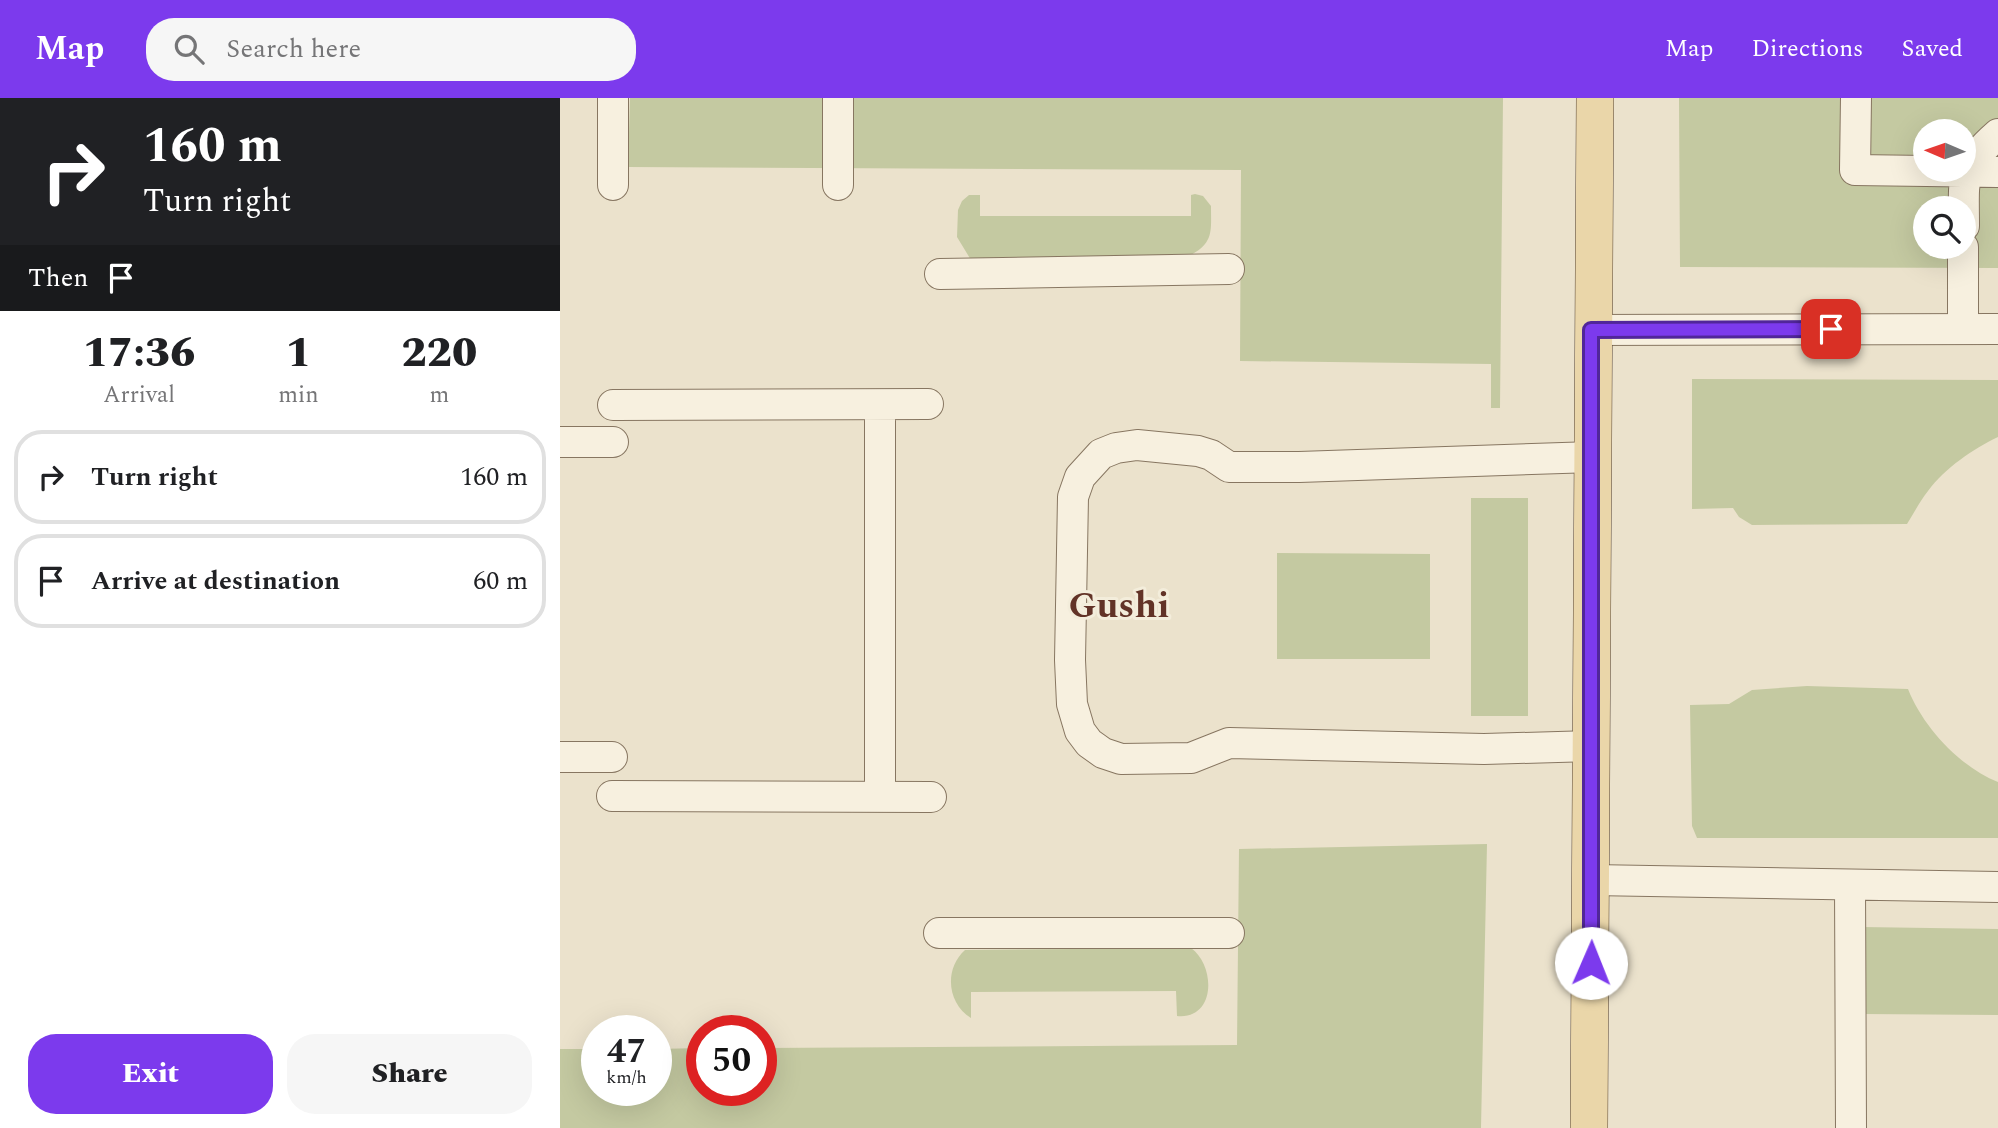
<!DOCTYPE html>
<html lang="en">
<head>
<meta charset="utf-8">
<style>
  body { margin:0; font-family:Spectral,serif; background:#f6f6f6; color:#202124; height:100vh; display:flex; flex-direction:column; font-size:26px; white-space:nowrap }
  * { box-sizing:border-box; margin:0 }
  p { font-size:23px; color:#757577 }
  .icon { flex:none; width:38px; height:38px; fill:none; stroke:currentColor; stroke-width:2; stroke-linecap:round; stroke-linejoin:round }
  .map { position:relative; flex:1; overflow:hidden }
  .panel { display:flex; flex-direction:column; background:#fff; width:560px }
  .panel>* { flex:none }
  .banner { background:#202124; color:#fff; overflow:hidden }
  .needle { width:46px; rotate:272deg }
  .buttons { position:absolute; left:1353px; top:21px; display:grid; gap:14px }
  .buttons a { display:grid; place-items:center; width:63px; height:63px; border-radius:50%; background:#fff; box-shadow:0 7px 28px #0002; font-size:35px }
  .speed { position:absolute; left:21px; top:917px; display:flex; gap:14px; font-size:35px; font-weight:700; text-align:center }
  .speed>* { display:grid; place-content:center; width:91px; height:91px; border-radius:50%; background:#fff; box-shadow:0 7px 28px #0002; line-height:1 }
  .speed small { font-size:18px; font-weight:400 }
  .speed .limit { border:10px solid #d22; background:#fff; color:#111 }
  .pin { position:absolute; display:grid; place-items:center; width:60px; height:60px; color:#fff; margin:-30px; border-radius:14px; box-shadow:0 4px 10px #0006 }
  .me { position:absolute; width:77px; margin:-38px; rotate:1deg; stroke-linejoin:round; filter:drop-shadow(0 0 5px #0008) }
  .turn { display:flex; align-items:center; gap:24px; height:147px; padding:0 28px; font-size:32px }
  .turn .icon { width:91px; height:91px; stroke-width:2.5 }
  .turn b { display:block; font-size:49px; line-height:60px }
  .then { display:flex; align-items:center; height:66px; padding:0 28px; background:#0003; gap:14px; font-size:26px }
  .eta { display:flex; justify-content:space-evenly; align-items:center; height:119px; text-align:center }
  .eta b { font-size:42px; font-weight:800; line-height:49px }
  .button { display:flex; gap:14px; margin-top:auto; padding:14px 28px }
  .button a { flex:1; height:80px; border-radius:28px; background:#7c3aed; color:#fff; font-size:28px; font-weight:800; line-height:80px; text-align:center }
  .button a+a { background:#f6f6f6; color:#202124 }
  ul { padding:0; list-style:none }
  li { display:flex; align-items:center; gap:21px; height:94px; margin:0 14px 10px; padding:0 14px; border:4px solid #e0e0e0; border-radius:28px }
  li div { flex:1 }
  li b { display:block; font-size:26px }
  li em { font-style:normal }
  header { display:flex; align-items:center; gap:42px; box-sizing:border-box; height:98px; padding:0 35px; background:#7c3aed; color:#fff }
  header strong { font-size:33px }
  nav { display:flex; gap:38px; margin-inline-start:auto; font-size:24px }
  .search { width:490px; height:63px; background:#f6f6f6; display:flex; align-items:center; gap:18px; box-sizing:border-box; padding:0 24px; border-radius:28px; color:#757577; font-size:26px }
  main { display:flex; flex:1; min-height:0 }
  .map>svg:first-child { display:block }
  .green { fill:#c4c9a1; fill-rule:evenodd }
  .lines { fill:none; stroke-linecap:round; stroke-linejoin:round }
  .minor-casing { stroke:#877661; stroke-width:32 }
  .major-casing { stroke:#564435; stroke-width:38 }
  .minor { stroke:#f7f0df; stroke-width:30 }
  .major { stroke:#ead6a9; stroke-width:37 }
  .route-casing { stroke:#51269a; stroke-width:18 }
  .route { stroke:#7c3aed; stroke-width:12 }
  .labels { text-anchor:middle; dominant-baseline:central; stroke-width:6; stroke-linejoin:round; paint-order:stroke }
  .town-label { font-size:37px; font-weight:bold; fill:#623327; stroke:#f3eddb }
</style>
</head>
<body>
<header>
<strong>Map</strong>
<div class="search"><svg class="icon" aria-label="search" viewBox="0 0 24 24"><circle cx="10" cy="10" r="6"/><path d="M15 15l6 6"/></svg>Search here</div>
<nav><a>Map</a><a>Directions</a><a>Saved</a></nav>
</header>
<main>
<section class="panel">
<div class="banner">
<div class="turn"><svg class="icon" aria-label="right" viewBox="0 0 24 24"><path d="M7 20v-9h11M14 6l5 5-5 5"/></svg><div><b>160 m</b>Turn right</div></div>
<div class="then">Then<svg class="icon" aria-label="arrive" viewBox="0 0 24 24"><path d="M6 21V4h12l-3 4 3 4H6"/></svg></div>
</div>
<div class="eta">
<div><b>17:36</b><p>Arrival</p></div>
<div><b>1</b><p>min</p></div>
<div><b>220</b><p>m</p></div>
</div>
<ul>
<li><svg class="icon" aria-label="right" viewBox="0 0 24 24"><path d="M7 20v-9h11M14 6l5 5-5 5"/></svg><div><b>Turn right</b></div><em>160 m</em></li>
<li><svg class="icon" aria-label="arrive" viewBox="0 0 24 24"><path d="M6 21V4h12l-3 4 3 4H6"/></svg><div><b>Arrive at destination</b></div><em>60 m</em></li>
</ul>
<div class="button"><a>Exit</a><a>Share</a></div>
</section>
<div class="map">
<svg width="1438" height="1030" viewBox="0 0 1438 1030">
  <rect width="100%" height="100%" fill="#ebe2cc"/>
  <path class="green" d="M70,0H943L940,310H931V266L680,263L681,72L68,69Z
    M1119,0H1438V170L1120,169ZM1365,33H1404V72H1365ZM1365,110H1404V149H1365Z
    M635,96L643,98L651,108C651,134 654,145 629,158L411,162L397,139L398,112L402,103L409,97H420V118H631V97Z
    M1132,281L1438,282V339C1413,351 1385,370 1368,393C1360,403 1354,415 1347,426L1192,427L1179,419L1173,410L1132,411Z
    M911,400H968V618H911Z
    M717,455L870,456V561H717Z
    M1247,588L1348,591C1363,629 1400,669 1438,684V740H1137L1132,728L1130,607L1169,606L1192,592Z
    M927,746L921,1030H0V951H37V992H96V951L142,950V992H201V950L677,947L679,751Z
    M1302,829L1438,831V917L1302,916Z
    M631,850C656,868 656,922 617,918L616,893L411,894V920C387,905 384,871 405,852Z"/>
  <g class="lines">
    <defs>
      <path id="minor" d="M278,0V87
        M1296,0L1295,72L1438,74
        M53,87V0
        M1404,128C1404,80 1399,70 1438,36
        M380,176L669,171
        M1403,231V149
        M1031,232L1438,231
        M53,307L368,306
        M0,344H53
        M1032,648L924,651L669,645L631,660L561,661L543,655L529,645L520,633L512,606L510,562L513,399L520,379L541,356L556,350L577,347L638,353L651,357L669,369H739L1033,359
        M0,659H52
        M52,698L371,699
        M320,698V307
        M1032,782L1438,789
        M1290,787L1291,1030
        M379,835H669"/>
      <path id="major" d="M1029,1030C1034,687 1030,343 1035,0"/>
    </defs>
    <use href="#minor" class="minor-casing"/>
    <use href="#major" class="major-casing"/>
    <use href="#minor" class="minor"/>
    <use href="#major" class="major"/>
  </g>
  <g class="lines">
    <defs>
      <path id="route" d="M1031,865V232L1271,231"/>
    </defs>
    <use href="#route" class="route-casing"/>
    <use href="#route" class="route"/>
  </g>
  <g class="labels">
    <g class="town-label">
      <text x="559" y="508">Gushi</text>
    </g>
  </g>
</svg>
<div class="buttons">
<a><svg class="needle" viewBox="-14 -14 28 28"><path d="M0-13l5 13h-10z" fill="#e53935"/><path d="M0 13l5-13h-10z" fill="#757577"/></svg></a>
<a><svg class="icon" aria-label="search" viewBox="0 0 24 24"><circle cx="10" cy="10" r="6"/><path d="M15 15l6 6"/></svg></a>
</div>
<div class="speed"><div>47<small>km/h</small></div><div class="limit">50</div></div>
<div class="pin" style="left:1271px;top:231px;background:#d93025"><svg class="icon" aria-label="arrive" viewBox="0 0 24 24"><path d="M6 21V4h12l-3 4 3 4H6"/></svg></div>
<svg class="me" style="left:1031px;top:865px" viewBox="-20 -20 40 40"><circle r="19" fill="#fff"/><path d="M0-13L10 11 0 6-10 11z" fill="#7c3aed"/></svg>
</div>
</main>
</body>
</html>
